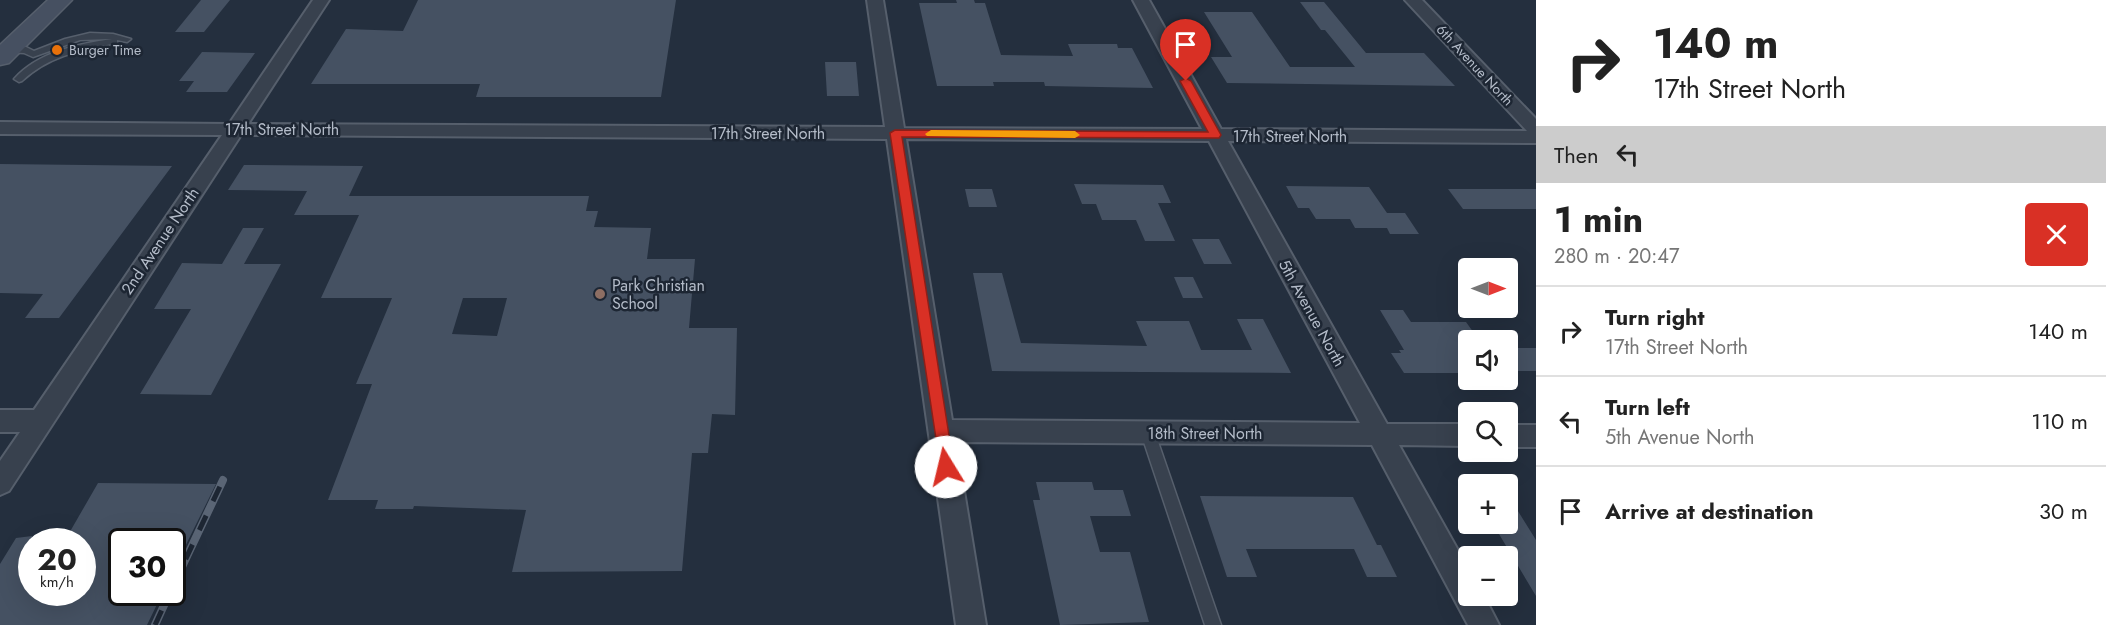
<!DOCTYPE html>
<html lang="en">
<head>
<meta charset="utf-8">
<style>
  body { margin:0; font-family:Jost,sans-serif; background:#f2f2f2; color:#222; height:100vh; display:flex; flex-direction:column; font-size:22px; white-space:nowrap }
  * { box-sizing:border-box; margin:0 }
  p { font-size:20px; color:#767676 }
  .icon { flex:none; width:33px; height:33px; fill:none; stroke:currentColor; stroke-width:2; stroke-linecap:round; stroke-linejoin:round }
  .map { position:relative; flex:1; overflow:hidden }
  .drawer { display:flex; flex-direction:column; background:#fff; width:570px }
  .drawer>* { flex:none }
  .top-card { background:#fff; color:#222; overflow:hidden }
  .needle { width:39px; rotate:90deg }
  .buttons { position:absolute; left:1458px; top:258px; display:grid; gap:12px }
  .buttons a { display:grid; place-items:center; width:60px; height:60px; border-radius:6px; background:#fff; box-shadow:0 6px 24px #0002; font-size:30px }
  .speed { position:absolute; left:18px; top:528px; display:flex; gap:12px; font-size:30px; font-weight:700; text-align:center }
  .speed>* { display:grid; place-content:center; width:78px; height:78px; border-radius:50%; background:#fff; box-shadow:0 6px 24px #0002; line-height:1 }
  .speed small { font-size:15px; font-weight:400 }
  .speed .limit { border:3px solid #111; border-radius:9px; background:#fff; color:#111 }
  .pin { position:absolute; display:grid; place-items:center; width:51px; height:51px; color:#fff; margin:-62px -26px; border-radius:50% 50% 50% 0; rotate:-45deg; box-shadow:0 0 6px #0007 }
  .pin .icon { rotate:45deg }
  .me { position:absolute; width:66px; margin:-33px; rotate:351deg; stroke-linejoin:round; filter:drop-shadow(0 0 4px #0008) }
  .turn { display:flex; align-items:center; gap:21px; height:126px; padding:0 18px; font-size:27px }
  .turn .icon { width:78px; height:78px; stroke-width:2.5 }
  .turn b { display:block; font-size:42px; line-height:51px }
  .then { display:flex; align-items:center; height:57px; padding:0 18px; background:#0003; gap:12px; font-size:22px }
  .round { display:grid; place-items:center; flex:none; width:63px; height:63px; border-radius:6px; background:#f2f2f2 }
  .headline { display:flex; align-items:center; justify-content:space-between; height:102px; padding:0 18px }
  h1 { font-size:36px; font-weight:700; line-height:45px }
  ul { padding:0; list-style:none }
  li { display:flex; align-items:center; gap:18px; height:90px; padding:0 18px; border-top:2px solid #e0e0e0 }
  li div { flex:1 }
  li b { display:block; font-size:22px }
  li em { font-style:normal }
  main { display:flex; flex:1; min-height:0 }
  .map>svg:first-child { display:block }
  .building { fill:#455162; fill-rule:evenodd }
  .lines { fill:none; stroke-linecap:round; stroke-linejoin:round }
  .service-casing { stroke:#565f6c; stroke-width:3 }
  .minor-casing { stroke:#565f6c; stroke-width:4 }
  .secondary-casing { stroke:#565f6c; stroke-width:3 }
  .service { fill:#38414e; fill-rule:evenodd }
  .minor { fill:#38414e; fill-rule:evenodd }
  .secondary { fill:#465061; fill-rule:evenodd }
  .rail-casing { stroke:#5a6575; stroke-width:8 }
  .rail { stroke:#1d2633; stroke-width:5; stroke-dasharray:16; stroke-linecap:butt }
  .route { fill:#d93025; stroke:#8d1f18; stroke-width:1.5 }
  .slow { fill:#f59e0b }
  .food-dot { fill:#e8710a; stroke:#1d2633; stroke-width:2 }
  .education-dot { fill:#8d6e63; stroke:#1d2633; stroke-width:2 }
  .labels { text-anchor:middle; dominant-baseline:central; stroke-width:5; stroke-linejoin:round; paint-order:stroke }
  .far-poi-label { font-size:14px; fill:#b4bcc9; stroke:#1d2633; text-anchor:start }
  .far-street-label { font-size:14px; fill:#b4bcc9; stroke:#1d2633 }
  .street-label { font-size:16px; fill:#b4bcc9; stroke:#1d2633 }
  .poi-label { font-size:16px; fill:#b4bcc9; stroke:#1d2633; text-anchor:start }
</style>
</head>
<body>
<main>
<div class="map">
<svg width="1536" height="625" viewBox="0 0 1536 625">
  <rect width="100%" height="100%" fill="#242f3e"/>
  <path class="building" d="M201,0H230L204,32H175Z
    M418,0H676L661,97H476L480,84H311L346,29L403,31Z
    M956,0H974L975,3H985L1001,55L1073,56L1068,44H1117L1118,48H1132L1153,88L1045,86L1044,82H993L994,86H937L919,3H957Z
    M1300,2H1324L1366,53H1424L1455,86L1227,83L1211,57H1232L1204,12H1252L1290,67H1355L1325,30H1321Z
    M202,52L255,53L227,92H186L194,81H179Z
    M825,62H856L859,96H827Z
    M0,164L172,166L59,318H25L43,294L0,293Z
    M244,165L363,166L349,196H589L586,211H598L594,227L651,228L647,259H695L689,328H737L735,415L712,414L708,453H692L682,571L512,572L526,510L414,506L413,509H375L378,500H328L372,384H356L392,298H321L359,215H294L307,191L228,190ZM463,298H507L497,336L452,334Z
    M1074,184L1163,185L1171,203H1158L1175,241H1145L1136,220H1102L1096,204H1082Z
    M1286,186L1369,187L1387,213H1405L1419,234H1390L1387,228H1355L1350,219H1316L1309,208H1298Z
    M965,189H992L997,207H969Z
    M1448,189H1536V209H1463Z
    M243,228H264L244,264H281L211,395L140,394L191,309H154L182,263L222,264Z
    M1192,239H1219L1232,264H1204Z
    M973,273H1002L1021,343L1147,346L1136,321H1189L1201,350H1252L1237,319H1263L1291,373L992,371Z
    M1174,277H1193L1203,298H1183Z
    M1380,310H1403L1411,322H1466L1479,340H1468V373H1404L1391,353H1401L1399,350H1404Z
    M1508,348H1536V371H1517L1508,358Z
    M1036,482H1092L1094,490H1123L1131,516H1090L1100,552H1130L1149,622L1060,625L1033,500H1040Z
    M98,483L216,484L172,573V542H122V592H163L147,625H0V564L16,538L32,536V592H82V542H64Z
    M1508,495L1536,540V596L1493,524H1508Z
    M1200,496L1353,497L1377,545H1381L1397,577H1367L1354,549H1246L1257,577H1227Z"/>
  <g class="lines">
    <defs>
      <path id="service" d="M90,33L113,34L131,39L127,42L117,40V43C82,50 50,55 22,81L19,82L14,79C38,52 78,44 112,39L80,40L33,57L24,53L5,52V48L26,47L34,51L65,39Z
        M1148,427L1153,429L1155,433L1221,625H1205L1141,433L1143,429Z"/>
      <path id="minor" d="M313,0H329L248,124L885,127L867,0H883L904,128L1202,129L1133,0H1149L1221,129L1527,131L1405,0H1422L1536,119V143L1228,141L1387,424H1468V446L1399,445L1468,568V596H1484L1499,625H1468L1372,445L956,442L986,625H956L887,139L241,135L9,491L0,495V461L20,432H0V410H34L222,135L0,134V122L229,124ZM906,139L1209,141L1360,423L952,420Z
        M1508,425H1536V447H1508Z"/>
      <path id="secondary" d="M48,0H72L9,63L0,65V45Z"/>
    </defs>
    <use href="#service" class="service-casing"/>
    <use href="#minor" class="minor-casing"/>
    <use href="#secondary" class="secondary-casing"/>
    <use href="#service" class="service"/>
    <use href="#minor" class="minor"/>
    <use href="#secondary" class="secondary"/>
    <defs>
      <path id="rail" d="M172,588L223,480
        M155,625L170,592"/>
    </defs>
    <use href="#rail" class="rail-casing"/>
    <use href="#rail" class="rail"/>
  </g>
  <path class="route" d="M1186,78L1191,81L1221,135L1219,138L902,137L954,467L952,472L946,474L941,472L890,133L895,130L1208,132L1180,81Z"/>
  <path class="slow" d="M931,130L1075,131L1080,135L1075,138L927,136L925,134Z"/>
  <circle class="food-dot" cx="57" cy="50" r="6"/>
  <circle class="education-dot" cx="600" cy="294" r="6"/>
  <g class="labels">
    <g class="far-poi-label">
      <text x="69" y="50">Burger Time</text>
    </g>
    <g class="far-street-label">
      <text transform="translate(1475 65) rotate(47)">6th Avenue North</text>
    </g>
    <g class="street-label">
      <text x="282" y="129">17th Street North</text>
      <text x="768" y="133">17th Street North</text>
      <text x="1290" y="136">17th Street North</text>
      <text transform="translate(160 241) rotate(-56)">2nd Avenue North</text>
      <text transform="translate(1312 313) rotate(61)">5th Avenue North</text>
      <text x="1205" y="433">18th Street North</text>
    </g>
    <g class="poi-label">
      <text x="612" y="285">Park Christian<tspan x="612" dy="18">School</tspan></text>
    </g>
  </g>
</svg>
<div class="buttons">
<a><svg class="needle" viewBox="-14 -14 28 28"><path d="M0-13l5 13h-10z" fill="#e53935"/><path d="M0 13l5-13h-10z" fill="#767676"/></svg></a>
<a><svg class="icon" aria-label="sound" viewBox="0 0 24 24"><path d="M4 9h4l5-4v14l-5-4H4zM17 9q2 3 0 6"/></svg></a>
<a><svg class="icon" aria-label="search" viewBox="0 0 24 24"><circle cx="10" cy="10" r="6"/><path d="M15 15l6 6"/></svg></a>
<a>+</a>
<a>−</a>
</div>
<div class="speed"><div>20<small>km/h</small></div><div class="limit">30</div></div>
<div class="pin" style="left:1186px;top:81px;background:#d93025"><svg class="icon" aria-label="arrive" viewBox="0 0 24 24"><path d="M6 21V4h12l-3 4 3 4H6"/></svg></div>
<svg class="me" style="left:946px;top:467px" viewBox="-20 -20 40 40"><circle r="19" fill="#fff"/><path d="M0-13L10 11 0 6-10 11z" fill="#d93025"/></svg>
</div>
<section class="drawer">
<div class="top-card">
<div class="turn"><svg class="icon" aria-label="right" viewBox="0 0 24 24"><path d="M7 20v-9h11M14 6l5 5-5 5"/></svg><div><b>140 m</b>17th Street North</div></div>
<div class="then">Then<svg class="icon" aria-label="left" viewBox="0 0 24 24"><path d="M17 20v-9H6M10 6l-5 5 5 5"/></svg></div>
</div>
<div class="headline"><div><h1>1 min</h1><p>280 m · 20:47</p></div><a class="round" style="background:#d93025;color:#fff"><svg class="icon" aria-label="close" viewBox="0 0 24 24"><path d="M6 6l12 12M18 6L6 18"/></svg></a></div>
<ul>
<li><svg class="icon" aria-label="right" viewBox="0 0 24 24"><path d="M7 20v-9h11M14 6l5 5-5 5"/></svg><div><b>Turn right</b><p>17th Street North</p></div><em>140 m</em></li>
<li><svg class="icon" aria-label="left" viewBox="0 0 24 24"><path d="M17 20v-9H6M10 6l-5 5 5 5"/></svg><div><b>Turn left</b><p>5th Avenue North</p></div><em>110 m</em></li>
<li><svg class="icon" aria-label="arrive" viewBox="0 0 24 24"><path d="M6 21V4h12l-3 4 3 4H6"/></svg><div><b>Arrive at destination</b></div><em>30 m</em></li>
</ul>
</section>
</main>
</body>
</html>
